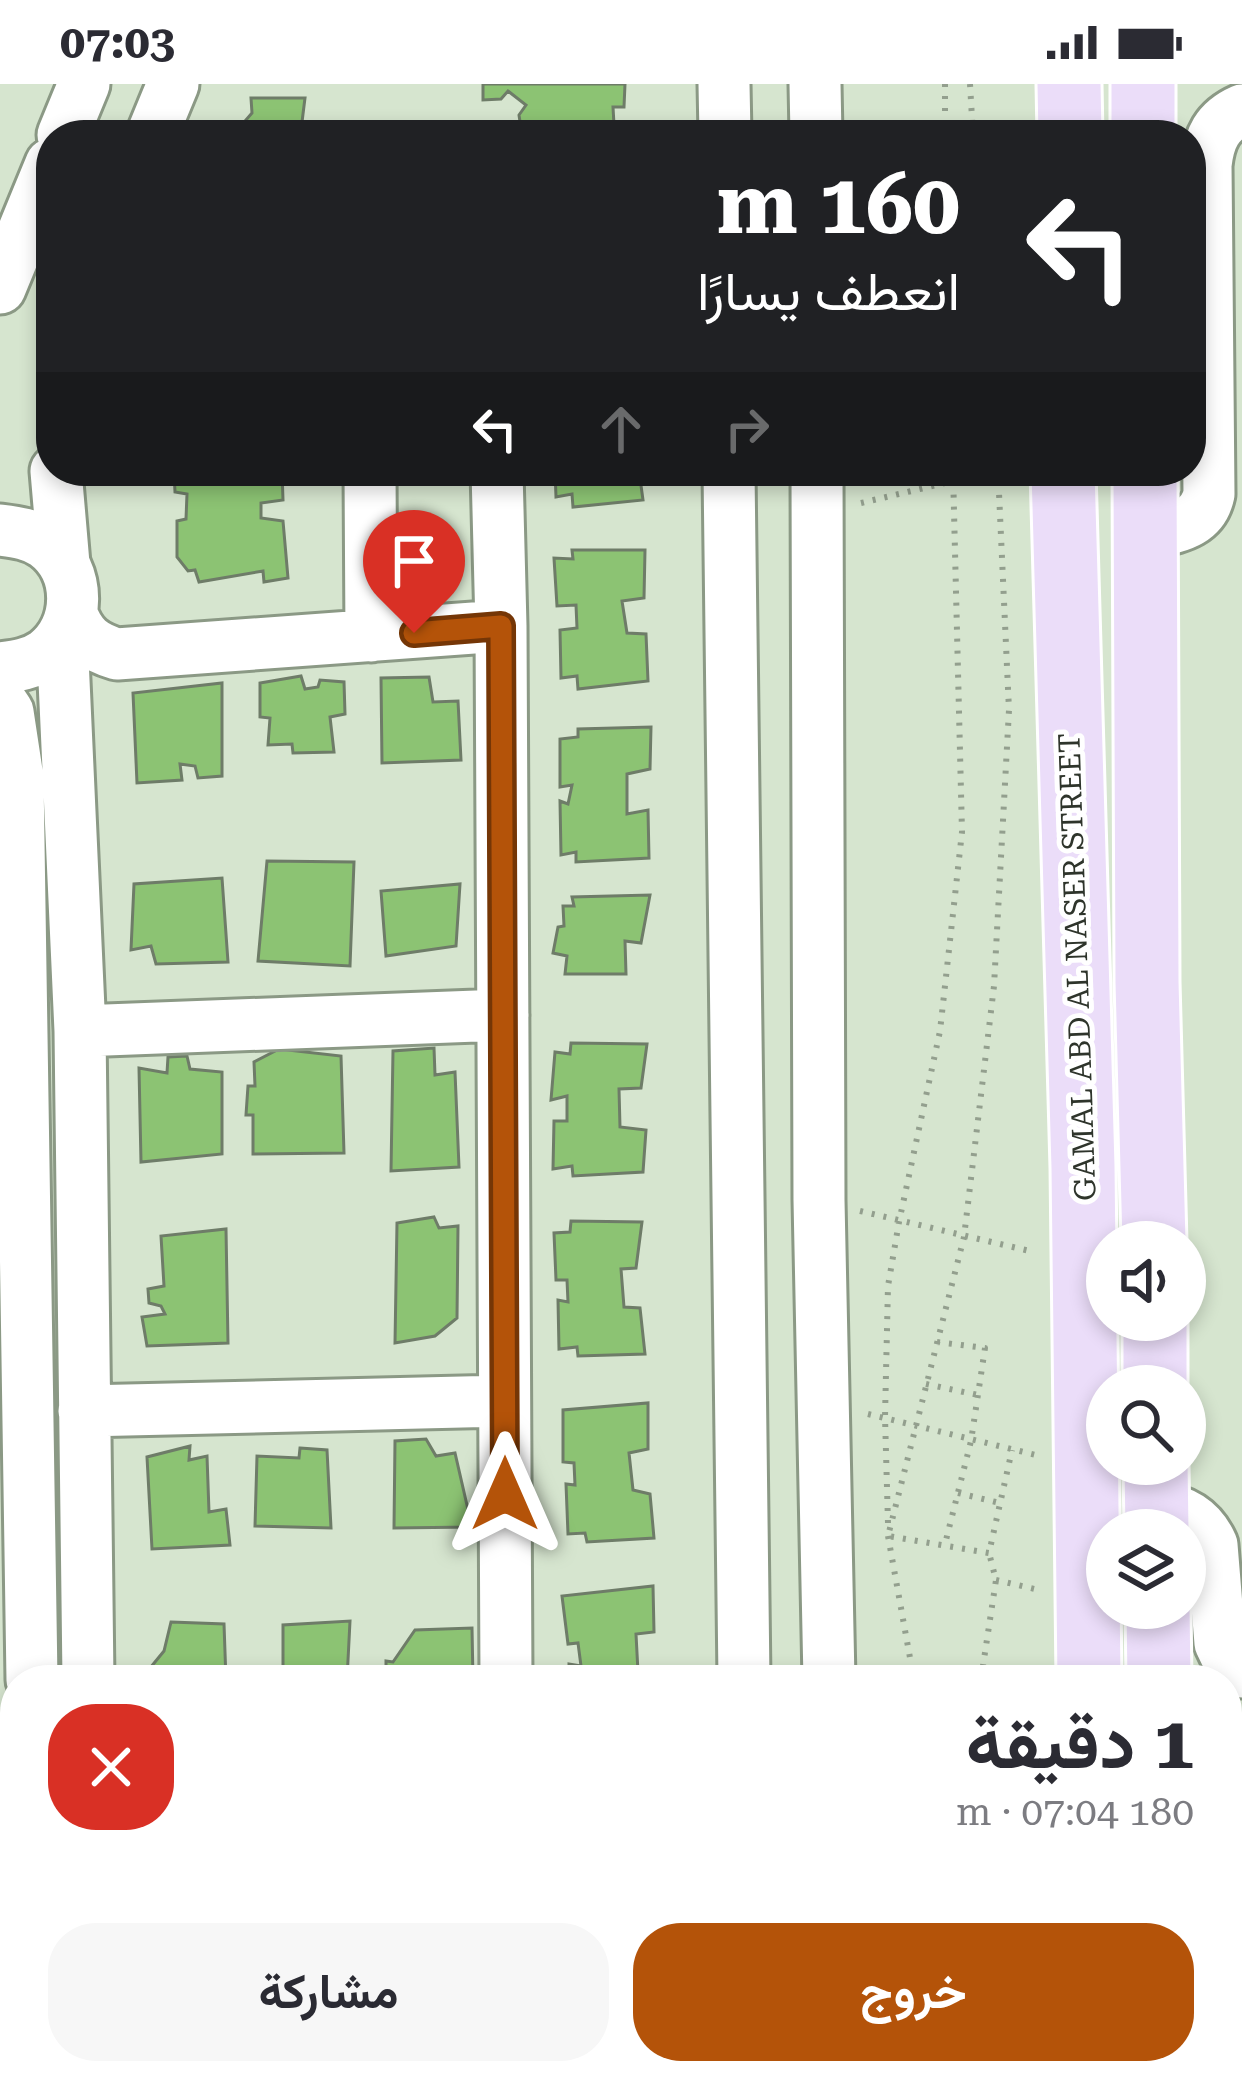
<!DOCTYPE html>
<html lang="ar">
<head>
<meta charset="utf-8">
<style>
  body { margin:0; font-family:"Roboto Serif",Vazirmatn,serif; background:#f7f7f7; color:#2b2b33; direction:rtl; height:100vh; display:flex; flex-direction:column; font-size:45px; white-space:nowrap }
  * { box-sizing:border-box; margin:0 }
  p { font-size:39px; color:#7c7c81 }
  .icon { flex:none; width:66px; height:66px; fill:none; stroke:currentColor; stroke-width:2; stroke-linecap:round; stroke-linejoin:round }
  .map { position:relative; flex:1; overflow:hidden; direction:ltr }
  .panel { position:absolute; left:0px; top:1581px; width:1242px; height:420px; display:flex; flex-direction:column; background:#fff; border-radius:48px 48px 0 0; box-shadow:0 6px 18px #0003; direction:rtl }
  .panel>* { flex:none }
  .banner { position:absolute; left:36px; top:36px; width:1170px; height:366px; border-radius:48px; box-shadow:0 6px 18px #0003; direction:rtl; background:#202124; color:#fff; overflow:hidden }
  .fabs { position:absolute; left:1086px; top:1137px; display:grid; gap:24px }
  .fabs a { display:grid; place-items:center; width:120px; height:120px; border-radius:50%; background:#fff; box-shadow:0 6px 18px #0003; font-size:60px }
  .pin { position:absolute; display:grid; place-items:center; width:102px; height:102px; color:#fff; margin:-123px -51px; border-radius:50% 50% 50% 0; rotate:-45deg; box-shadow:0 0 12px #0007 }
  .pin .icon { rotate:45deg }
  .me { position:absolute; width:132px; margin:-66px; rotate:0deg; stroke-linejoin:round; filter:drop-shadow(0 0 9px #0008) }
  .turn { display:flex; align-items:center; gap:42px; height:252px; padding:0 48px; font-size:54px }
  .turn .icon { width:156px; height:156px; stroke-width:2.5 }
  .turn b { display:block; font-size:84px; line-height:102px }
  .lanes { display:flex; align-items:center; height:114px; padding:0 48px; background:#0003; justify-content:center; gap:60px; direction:ltr }
  .lanes .off { opacity:.35 }
  .round { display:grid; place-items:center; flex:none; width:126px; height:126px; border-radius:48px; background:#f7f7f7 }
  .summary { display:flex; align-items:center; justify-content:space-between; height:204px; padding:0 48px }
  h1 { font-size:72px; font-weight:700; line-height:90px }
  .primary-button { display:flex; gap:24px; margin-top:auto; padding:24px 48px }
  .primary-button a { flex:1; height:138px; border-radius:48px; background:#b45309; color:#fff; font-size:48px; font-weight:700; line-height:138px; text-align:center }
  .primary-button a+a { background:#f7f7f7; color:#2b2b33 }
  .status { display:flex; justify-content:space-between; align-items:center; height:84px; padding:0 60px; background:#fff; direction:ltr }
  .status svg { height:33px; fill:currentColor }
  .map>svg:first-child { display:block }
  .building { fill:#8cc373; stroke:#6e7c68; stroke-width:3 }
  .lines { fill:none; stroke-linecap:round; stroke-linejoin:round }
  .minor-casing { stroke:#8b9985; stroke-width:57 }
  .major-casing { stroke:#fff; stroke-width:69 }
  .path { stroke:#939f8e; stroke-width:6; stroke-dasharray:3 9; stroke-linecap:butt }
  .minor { stroke:#fff; stroke-width:51 }
  .major { stroke:#ebddf9; stroke-width:63 }
  .route-casing { stroke:#753606; stroke-width:30 }
  .route { stroke:#b45309; stroke-width:21 }
  .labels { text-anchor:middle; dominant-baseline:central; stroke-width:10; stroke-linejoin:round; paint-order:stroke }
  .street-label { font-size:30px; fill:#2e342b; stroke:#fff }
</style>
</head>
<body>
<div class="status"><b>07:03</b><svg viewBox="0 0 49 12"><path d="M0 12V9h3v3zM5 12V6h3v6zM10 12V3h3v9zM15 12V0h3v12zM26 1h20v11H26zM47 4h2v5h-2z"/></svg></div>
<div class="map">
<svg width="1242" height="2001" viewBox="0 0 1242 2001">
  <rect width="100%" height="100%" fill="#d6e5cf"/>
  <path class="building" d="M483,0H625L624,23H613L614,41L595,40L596,51H522L519,31L526,21L508,7L501,15L483,16Z
    M251,14H305L302,38L282,51H233L252,29Z
    M174,387H282L283,416L261,419V434L283,437L288,494L264,498L263,487L199,498L195,486L188,487L177,473V437L186,435L187,410L175,408Z
    M555,387H639L643,416L573,423L572,410L556,413Z
    M572,466H645L644,514L622,517L627,549L646,550L648,597L578,605L577,592L561,594L560,546L577,544L576,521L557,522L554,474L573,475Z
    M301,592L305,605L318,603L320,596L344,598L345,630L330,633L334,668L293,669L292,660L268,661L270,634L260,633V599Z
    M429,593L433,618L458,617L461,676L382,679L381,594Z
    M222,599V692L198,694L195,682L180,680L182,696L137,699L133,609Z
    M651,643L650,685L627,690V730L648,726L649,774L576,778V768L561,771L560,717L568,720L572,701L560,703V655L578,653V645Z
    M267,777L354,778L350,882L258,877Z
    M222,794L228,878L156,880L151,862L131,866L134,800Z
    M460,800L456,862L386,872L381,807Z
    M650,811L641,859L625,857L626,890H565L567,872L553,869L558,843L564,842L563,822H574L572,813Z
    M571,959L647,960L641,1004L619,1005L620,1043L646,1046L643,1088L573,1092L572,1082L553,1085L554,1037H567V1012L551,1016L555,968L570,970Z
    M434,964L435,991L455,988L459,1083L391,1087L393,967Z
    M279,965L341,972L344,1069L253,1070V1031H246L248,1002H255L254,978Z
    M187,972L190,985L222,988V1070L141,1078L139,984L167,989L168,973Z
    M434,1133L439,1144L458,1142L457,1234L435,1252L395,1259L397,1139Z
    M571,1137L642,1138L636,1184L621,1185L624,1223L640,1224L645,1270L578,1272L577,1263L559,1265L558,1216L568,1218L567,1196H556L554,1149L570,1148Z
    M226,1145L228,1259L147,1262L142,1233L165,1230L161,1222L149,1219L148,1205L164,1202L161,1152Z
    M648,1319V1365L629,1369L633,1406L650,1410L654,1454L587,1458L585,1449L568,1450L566,1400L575,1401L574,1379L563,1378V1326Z
    M426,1355L436,1372L455,1369L472,1443L394,1444L395,1357Z
    M190,1362L189,1376L207,1372L209,1428L226,1425L230,1461L152,1465L147,1373Z
    M300,1364L327,1366L331,1444L255,1442L257,1372L299,1374Z
    M653,1502L654,1548L636,1550L638,1588H656L657,1596H569V1580L581,1582L578,1559L568,1560L562,1512Z
    M350,1537L347,1596H283V1541Z
    M171,1538L224,1540L226,1596H134V1590L146,1589L164,1567Z
    M472,1544L473,1596H386V1577L393,1578L415,1546Z
    M137,1986H236L235,2001H127Z
    M334,1986H445L444,2001H335Z
    M565,1986H656L655,2001H564Z"/>
  <g class="lines">
    <defs>
      <path id="minor" d="M724,0L725,51
        M815,0L816,51
        M63,51L84,0
        M152,51L173,0
        M0,204L51,80
        M56,387L64,480
        M370,387L371,552
        M497,387L501,542L506,1596
        M729,387L744,1596
        M817,387L819,1116L829,1596
        M0,446C16,448 32,450 46,460C82,487 81,543 46,570C32,580 16,582 0,584
        M1146,450C1174,443 1202,442 1209,410L1206,81C1209,54 1217,37 1242,26
        M72,530C80,553 93,563 117,570L501,542
        M62,553L80,947L88,1596
        M0,616L8,628L18,694L32,1596
        M80,947L503,931
        M84,1327L504,1317
        M1157,1423C1183,1426 1201,1436 1212,1461L1220,1559L1230,1580L1242,1588
        M1227,1774L1232,1766L1242,1760
        M0,1968L15,1942
        M507,1986V2001
        M749,1986V2001
        M834,1986V2001
        M44,2001L53,1986"/>
      <path id="major" d="M1069,0L1070,51
        M1143,0V51
        M1063,387L1083,1083L1089,1596
        M1145,387L1147,898L1154,1158
        M1155,1236V1302
        M1156,1380L1157,1446
        M1158,1524L1159,1596
        M1093,1986L1094,2001
        M1163,1986V2001"/>
    </defs>
    <use href="#minor" class="minor-casing"/>
    <use href="#major" class="major-casing"/>
    <path class="path" d="M945,0V51
      M970,0L973,51
      M998,387L1009,626L994,902L964,1153L888,1452L989,1469L1012,1366
      M861,419L996,387
      M860,1127L1034,1168
      M937,1258L985,1264L971,1357L945,1460
      M926,1300L978,1311
      M868,1330L1036,1371
      M958,1409L1000,1419
      M888,1439L885,1333L888,1202L899,1138L940,947L962,748L953,387
      M888,1452L914,1596
      M996,1496L1039,1506
      M981,1595L996,1496L989,1469
      M0,1704H15
      M275,1986L277,2001
      M317,1986L318,2001
      M1013,2001V1986"/>
    <use href="#minor" class="minor"/>
    <use href="#major" class="major"/>
  </g>
  <g class="lines">
    <defs>
      <path id="route" d="M414,549L501,542L505,1410"/>
    </defs>
    <use href="#route" class="route-casing"/>
    <use href="#route" class="route"/>
  </g>
  <g class="labels">
    <g class="street-label">
      <text transform="translate(1077 883) rotate(-92)">GAMAL ABD AL NASER STREET</text>
    </g>
  </g>
</svg>
<div class="fabs">
<a><svg class="icon" aria-label="sound" viewBox="0 0 24 24"><path d="M4 9h4l5-4v14l-5-4H4zM17 9q2 3 0 6"/></svg></a>
<a><svg class="icon" aria-label="search" viewBox="0 0 24 24"><circle cx="10" cy="10" r="6"/><path d="M15 15l6 6"/></svg></a>
<a><svg class="icon" aria-label="layers" viewBox="0 0 24 24"><path d="M12 4l9 5-9 5-9-5zM3 14l9 5 9-5"/></svg></a>
</div>
<div class="pin" style="left:414px;top:549px;background:#d93025"><svg class="icon" aria-label="arrive" viewBox="0 0 24 24"><path d="M6 21V4h12l-3 4 3 4H6"/></svg></div>
<svg class="me" style="left:505px;top:1410px" viewBox="-20 -20 40 40"><path d="M0-17L14 15 0 8-14 15z" fill="#b45309" stroke="#fff" stroke-width="4"/></svg>
<div class="banner">
<div class="turn"><svg class="icon" aria-label="left" viewBox="0 0 24 24"><path d="M17 20v-9H6M10 6l-5 5 5 5"/></svg><div><b>160 m</b>انعطف يسارًا</div></div>
<div class="lanes"><svg class="icon" aria-label="left" viewBox="0 0 24 24"><path d="M17 20v-9H6M10 6l-5 5 5 5"/></svg><svg class="icon off" aria-label="ahead" viewBox="0 0 24 24"><path d="M12 20V5M6 11l6-6 6 6"/></svg><svg class="icon off" aria-label="right" viewBox="0 0 24 24"><path d="M7 20v-9h11M14 6l5 5-5 5"/></svg></div>
</div>
<section class="panel">
<div class="summary"><div><h1>1 دقيقة</h1><p>180 m · 07:04</p></div><a class="round" style="background:#d93025;color:#fff"><svg class="icon" aria-label="close" viewBox="0 0 24 24"><path d="M6 6l12 12M18 6L6 18"/></svg></a></div>
<div class="primary-button"><a>خروج</a><a>مشاركة</a></div>
</section>
</div>
</body>
</html>
